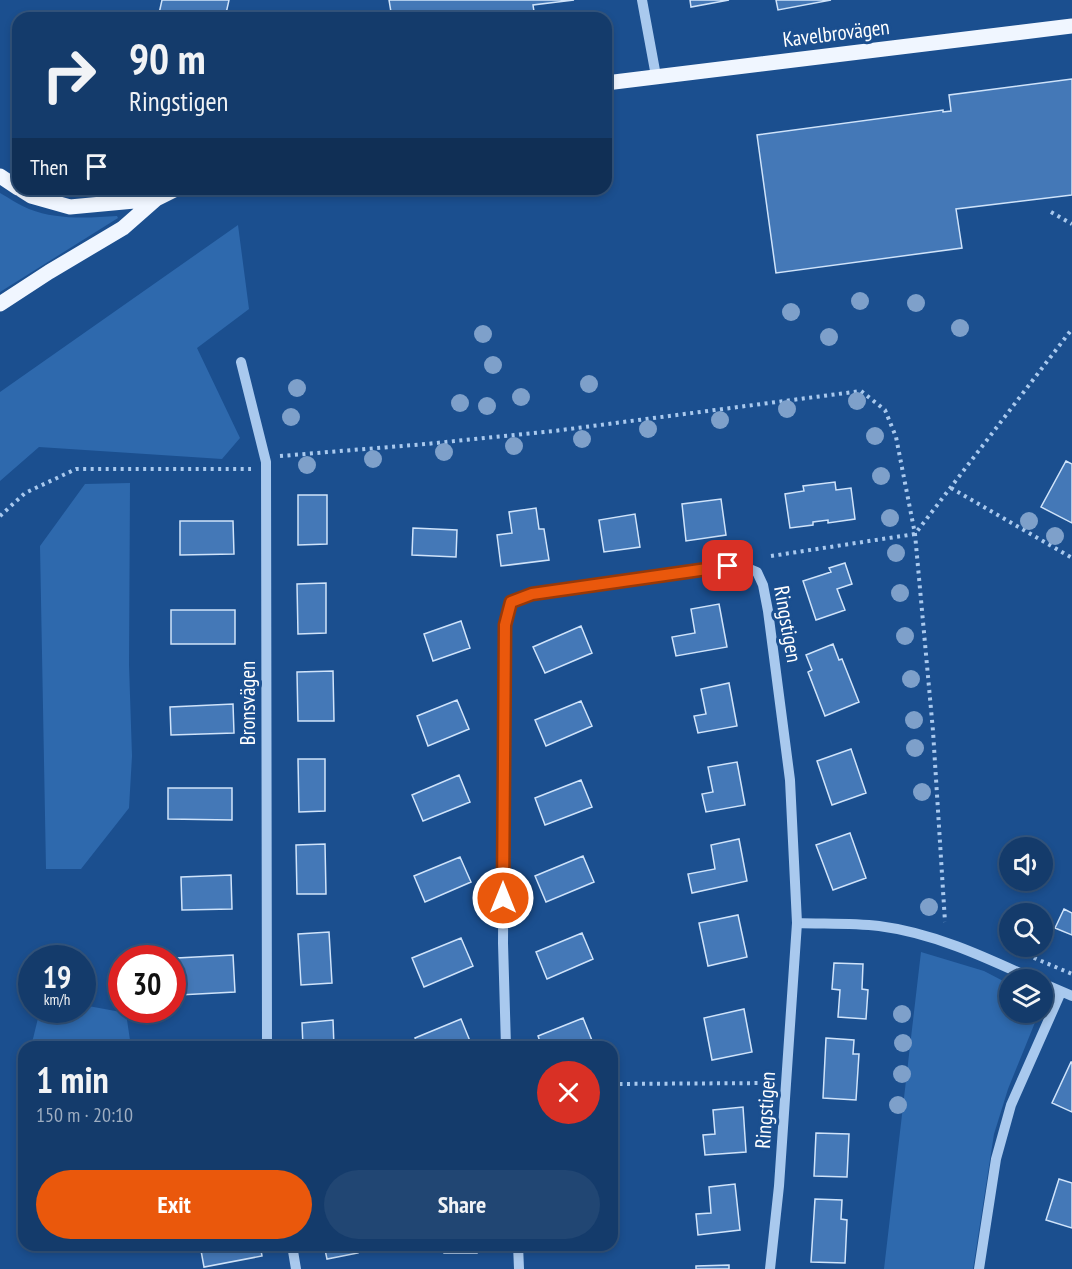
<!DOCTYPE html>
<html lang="en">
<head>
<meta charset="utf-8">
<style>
  body { margin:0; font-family:"PT Sans Narrow",sans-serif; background:#214673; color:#f1f3f6; height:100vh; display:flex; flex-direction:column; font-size:22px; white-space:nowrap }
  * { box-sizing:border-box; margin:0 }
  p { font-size:20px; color:#9dadc1 }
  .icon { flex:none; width:33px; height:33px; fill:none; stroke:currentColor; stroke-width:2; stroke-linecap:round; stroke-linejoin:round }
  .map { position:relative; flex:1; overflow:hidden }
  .drawer { position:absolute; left:18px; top:1041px; width:600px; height:210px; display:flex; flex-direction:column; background:#143b6b; border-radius:18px; box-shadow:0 3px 9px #0003,0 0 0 2px #33557e }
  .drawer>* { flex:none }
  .hud { position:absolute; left:12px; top:12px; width:600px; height:183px; border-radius:18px; box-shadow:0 3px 9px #0003,0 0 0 2px #33557e; background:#143b6b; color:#f1f3f6; overflow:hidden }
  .controls { position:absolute; left:999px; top:837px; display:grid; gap:12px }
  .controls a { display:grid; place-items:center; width:54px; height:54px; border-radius:50%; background:#143b6b; box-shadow:0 3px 9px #0003,0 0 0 2px #33557e; font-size:30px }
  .speed { position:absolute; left:18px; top:945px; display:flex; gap:12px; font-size:30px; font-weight:700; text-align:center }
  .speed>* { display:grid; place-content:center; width:78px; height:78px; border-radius:50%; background:#143b6b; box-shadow:0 3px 9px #0003,0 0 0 2px #33557e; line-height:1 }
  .speed small { font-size:15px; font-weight:400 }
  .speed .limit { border:9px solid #d22; background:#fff; color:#111 }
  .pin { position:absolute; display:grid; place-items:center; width:51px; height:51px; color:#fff; margin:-26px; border-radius:12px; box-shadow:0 3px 9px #0006 }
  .me { position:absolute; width:66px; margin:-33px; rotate:0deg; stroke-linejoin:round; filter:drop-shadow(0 0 4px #0008) }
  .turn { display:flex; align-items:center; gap:21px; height:126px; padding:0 18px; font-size:27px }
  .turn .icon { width:78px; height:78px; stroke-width:2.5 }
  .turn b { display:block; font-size:42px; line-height:51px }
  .then { display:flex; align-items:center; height:57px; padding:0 18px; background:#0003; gap:12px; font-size:22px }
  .round { display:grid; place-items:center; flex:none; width:63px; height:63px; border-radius:32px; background:#214673 }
  .headline { display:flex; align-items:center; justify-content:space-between; height:102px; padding:0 18px }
  h1 { font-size:36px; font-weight:600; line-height:45px }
  .primary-button { display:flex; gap:12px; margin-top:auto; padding:12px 18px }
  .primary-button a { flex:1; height:69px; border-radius:36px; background:#ea580c; color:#fff; font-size:24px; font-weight:600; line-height:69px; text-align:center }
  .primary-button a+a { background:#214673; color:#f1f3f6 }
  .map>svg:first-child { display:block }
  .green { fill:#2e69ad }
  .building { fill:#4478b7; stroke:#cfe3fa; stroke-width:1.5 }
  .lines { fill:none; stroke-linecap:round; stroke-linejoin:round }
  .path { stroke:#a9c9ee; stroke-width:4; stroke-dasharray:3 4.5; stroke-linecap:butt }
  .minor { stroke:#a9c9ee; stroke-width:10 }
  .major { stroke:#f0f6ff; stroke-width:15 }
  .tree { fill:#7ea0ca }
  .route-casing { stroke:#983908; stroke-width:15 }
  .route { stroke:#ea580c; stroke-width:10 }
  .labels { text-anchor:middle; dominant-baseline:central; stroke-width:6; stroke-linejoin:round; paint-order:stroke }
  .street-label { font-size:21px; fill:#fff; stroke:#1b4f8f }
</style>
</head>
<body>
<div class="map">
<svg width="1072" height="1269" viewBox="0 0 1072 1269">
  <rect width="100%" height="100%" fill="#1b4f8f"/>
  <path class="green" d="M0,193C9,198 19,205 29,209C57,220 88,218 117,216L118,218L0,292Z
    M238,225L249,309L197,348L240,438L222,459L39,447L0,481V392Z
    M130,483L129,665L132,756L129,808L81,869H46L40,546L85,484Z
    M921,952L984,971L1009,984L1010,1012L1034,1013L1036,1020L1008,1089L994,1134L973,1269H884Z
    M83,1005L126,1013L131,1047H31L40,1010H82Z"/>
  <path class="building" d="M162,0H229L225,18H158Z
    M389,0H574L533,5L535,18H392Z
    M690,0H729L691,7Z
    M776,0H831L778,10Z
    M1072,79V195L956,209L962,248L776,273L757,135L943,110V112L951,111L949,95Z
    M1066,461L1072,464V523L1041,507Z
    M835,482L836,490L851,488L855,519L828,523V520L813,522V525L790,528L785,494L804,491L803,486Z
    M298,495H327V544L298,545Z
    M721,499L726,535L686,541L682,504Z
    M536,508L539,529H544L549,560L501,566L497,535L512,533L509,512Z
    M635,514L640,547L604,552L599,520Z
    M180,521H233L234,554L180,555Z
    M413,528L457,530L456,557L412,555Z
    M845,563L852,584L837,589L845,610L816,620L803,581L831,572L829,568Z
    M326,583V633L298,634L297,584Z
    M719,604L727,647L676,656L672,637L695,633L691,609Z
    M171,610H235V644H171Z
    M461,621L470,648L433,661L424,634Z
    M581,626L592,653L545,673L533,647Z
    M833,644L839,660L842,659L859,702L825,716L808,672L812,670L806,655Z
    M333,671L334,721H298L297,672Z
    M729,683L737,726L698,733L694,716L706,714L701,689Z
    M457,700L469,729L428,746L417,716Z
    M581,701L592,726L546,746L535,720Z
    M233,704L234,733L171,735L170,707Z
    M851,749L866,793L832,805L817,761Z
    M298,759H325V811L299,812Z
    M737,762L745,805L706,812L702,794L713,792L708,767Z
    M459,775L470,802L423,821L412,795Z
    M581,780L592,807L545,825L535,798Z
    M168,788H232V820L168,819Z
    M850,833L866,878L833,890L816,845Z
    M739,839L747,881L692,893L688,874L715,869L711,845Z
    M325,844L326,894H297L296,845Z
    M583,856L594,882L546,902L535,876Z
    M460,857L471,882L425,902L414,876Z
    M231,875L232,909L182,910L181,877Z
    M1064,909L1072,913V935L1055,928Z
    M738,915L747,957L708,966L699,923Z
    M329,932L332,983L301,985L298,934Z
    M582,933L593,959L547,979L536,952Z
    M461,938L473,966L424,987L412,958Z
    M233,955L235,992L179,995L177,958Z
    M834,963L863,964L862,989L868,990L866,1019L838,1017L840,990L832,989Z
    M744,1009L752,1052L712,1060L704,1018Z
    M583,1018L593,1043L585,1047H542L538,1036Z
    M461,1019L472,1046L419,1047L415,1038Z
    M333,1020L334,1047H303L302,1023Z
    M826,1038L854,1040L853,1054H859L856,1100L823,1098Z
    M1071,1062H1072V1112L1052,1103Z
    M743,1107L746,1152L705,1155L703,1135L715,1134L713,1110Z
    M816,1133L849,1134L847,1177L814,1176Z
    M1059,1179L1072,1183V1228L1046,1220Z
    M735,1184L740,1230L698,1235L696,1214L711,1213L709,1187Z
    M815,1199L842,1200L841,1219L847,1220L845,1263L811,1262Z
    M200,1245H260L262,1256L204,1267Z
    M324,1245H357L358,1253L327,1259Z
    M443,1245H477V1253H444Z
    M729,1265V1269H696V1266Z"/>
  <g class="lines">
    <path class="path" d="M1051,212L1072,224
      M280,456L426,444L554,431L861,391L885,410L896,437L915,534L933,731L945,922
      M951,488L1072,558
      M0,516L25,493L76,469H251
      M771,556L915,534L1072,329
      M1020,952L1072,974
      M612,1084L770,1083"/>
    <path class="minor" d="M642,0L656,76
      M241,362L266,462L267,1047
      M797,923C824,924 852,923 879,926C934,933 985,957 1035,980
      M1042,983L1072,996
      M506,1047L503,943L505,625L511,602L532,594L728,566L745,567L757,572L763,585L768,611L790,780L797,923L779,1186L770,1269
      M292,1245L296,1269
      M518,1245L519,1269
      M979,1269L996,1159L1011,1105L1061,992"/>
    <path class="major" d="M606,83L1072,26
      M0,176L18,188
      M20,189L31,196L70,207L156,199
      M0,304L49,272L123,228L156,199L176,189"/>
  </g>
  <g class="tree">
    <circle cx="860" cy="301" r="9"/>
    <circle cx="916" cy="303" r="9"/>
    <circle cx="791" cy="312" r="9"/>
    <circle cx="960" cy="328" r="9"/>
    <circle cx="483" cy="334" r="9"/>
    <circle cx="829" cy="337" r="9"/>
    <circle cx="493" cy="365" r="9"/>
    <circle cx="589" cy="384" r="9"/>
    <circle cx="297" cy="388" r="9"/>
    <circle cx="521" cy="397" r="9"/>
    <circle cx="857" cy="401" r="9"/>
    <circle cx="460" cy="403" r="9"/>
    <circle cx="487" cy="406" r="9"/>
    <circle cx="787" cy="409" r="9"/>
    <circle cx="291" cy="417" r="9"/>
    <circle cx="720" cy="420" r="9"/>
    <circle cx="648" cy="429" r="9"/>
    <circle cx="875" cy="436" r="9"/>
    <circle cx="582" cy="439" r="9"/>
    <circle cx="514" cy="446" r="9"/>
    <circle cx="444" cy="452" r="9"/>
    <circle cx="373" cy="459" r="9"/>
    <circle cx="307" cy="465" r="9"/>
    <circle cx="881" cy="476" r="9"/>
    <circle cx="890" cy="518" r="9"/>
    <circle cx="1029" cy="521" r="9"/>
    <circle cx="1055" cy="536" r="9"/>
    <circle cx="896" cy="553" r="9"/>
    <circle cx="900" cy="593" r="9"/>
    <circle cx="905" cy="636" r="9"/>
    <circle cx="911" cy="679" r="9"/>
    <circle cx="914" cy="720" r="9"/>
    <circle cx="915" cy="748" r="9"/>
    <circle cx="922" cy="792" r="9"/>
    <circle cx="929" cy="907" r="9"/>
    <circle cx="902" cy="1014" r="9"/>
    <circle cx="903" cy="1043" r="9"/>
    <circle cx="902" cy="1074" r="9"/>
    <circle cx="898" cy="1105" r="9"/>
  </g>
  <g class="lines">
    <defs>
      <path id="route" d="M503,898L505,625L511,602L532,594L728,566"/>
    </defs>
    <use href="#route" class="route-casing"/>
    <use href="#route" class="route"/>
  </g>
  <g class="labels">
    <g class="street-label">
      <text transform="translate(836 33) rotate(-7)">Kavelbrovägen</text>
      <text transform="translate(788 624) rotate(80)">Ringstigen</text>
      <text transform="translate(247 703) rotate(-90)">Bronsvägen</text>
      <text transform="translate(765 1110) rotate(-86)">Ringstigen</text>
    </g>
  </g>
</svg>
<div class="controls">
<a><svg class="icon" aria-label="sound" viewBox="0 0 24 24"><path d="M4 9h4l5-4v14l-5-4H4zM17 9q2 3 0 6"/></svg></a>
<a><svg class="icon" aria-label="search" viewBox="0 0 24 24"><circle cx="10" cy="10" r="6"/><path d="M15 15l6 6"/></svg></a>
<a><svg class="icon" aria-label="layers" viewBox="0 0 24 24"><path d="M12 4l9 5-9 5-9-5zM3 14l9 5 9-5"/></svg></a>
</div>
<div class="speed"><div>19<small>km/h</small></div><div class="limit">30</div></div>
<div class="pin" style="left:728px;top:566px;background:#d93025"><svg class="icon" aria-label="arrive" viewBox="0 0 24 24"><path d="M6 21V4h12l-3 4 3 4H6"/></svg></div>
<svg class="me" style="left:503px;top:898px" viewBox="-20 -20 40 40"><circle r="17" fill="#ea580c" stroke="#fff" stroke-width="3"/><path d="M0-11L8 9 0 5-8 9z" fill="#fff"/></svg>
<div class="hud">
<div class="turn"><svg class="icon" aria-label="right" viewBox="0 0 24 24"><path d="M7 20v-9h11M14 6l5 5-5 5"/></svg><div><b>90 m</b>Ringstigen</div></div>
<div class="then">Then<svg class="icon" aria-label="arrive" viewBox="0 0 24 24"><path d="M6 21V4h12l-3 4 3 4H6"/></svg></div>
</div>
<section class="drawer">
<div class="headline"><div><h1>1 min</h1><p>150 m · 20:10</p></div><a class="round" style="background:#d93025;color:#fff"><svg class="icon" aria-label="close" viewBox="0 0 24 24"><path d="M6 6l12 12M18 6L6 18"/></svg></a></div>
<div class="primary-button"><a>Exit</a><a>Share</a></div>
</section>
</div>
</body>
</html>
